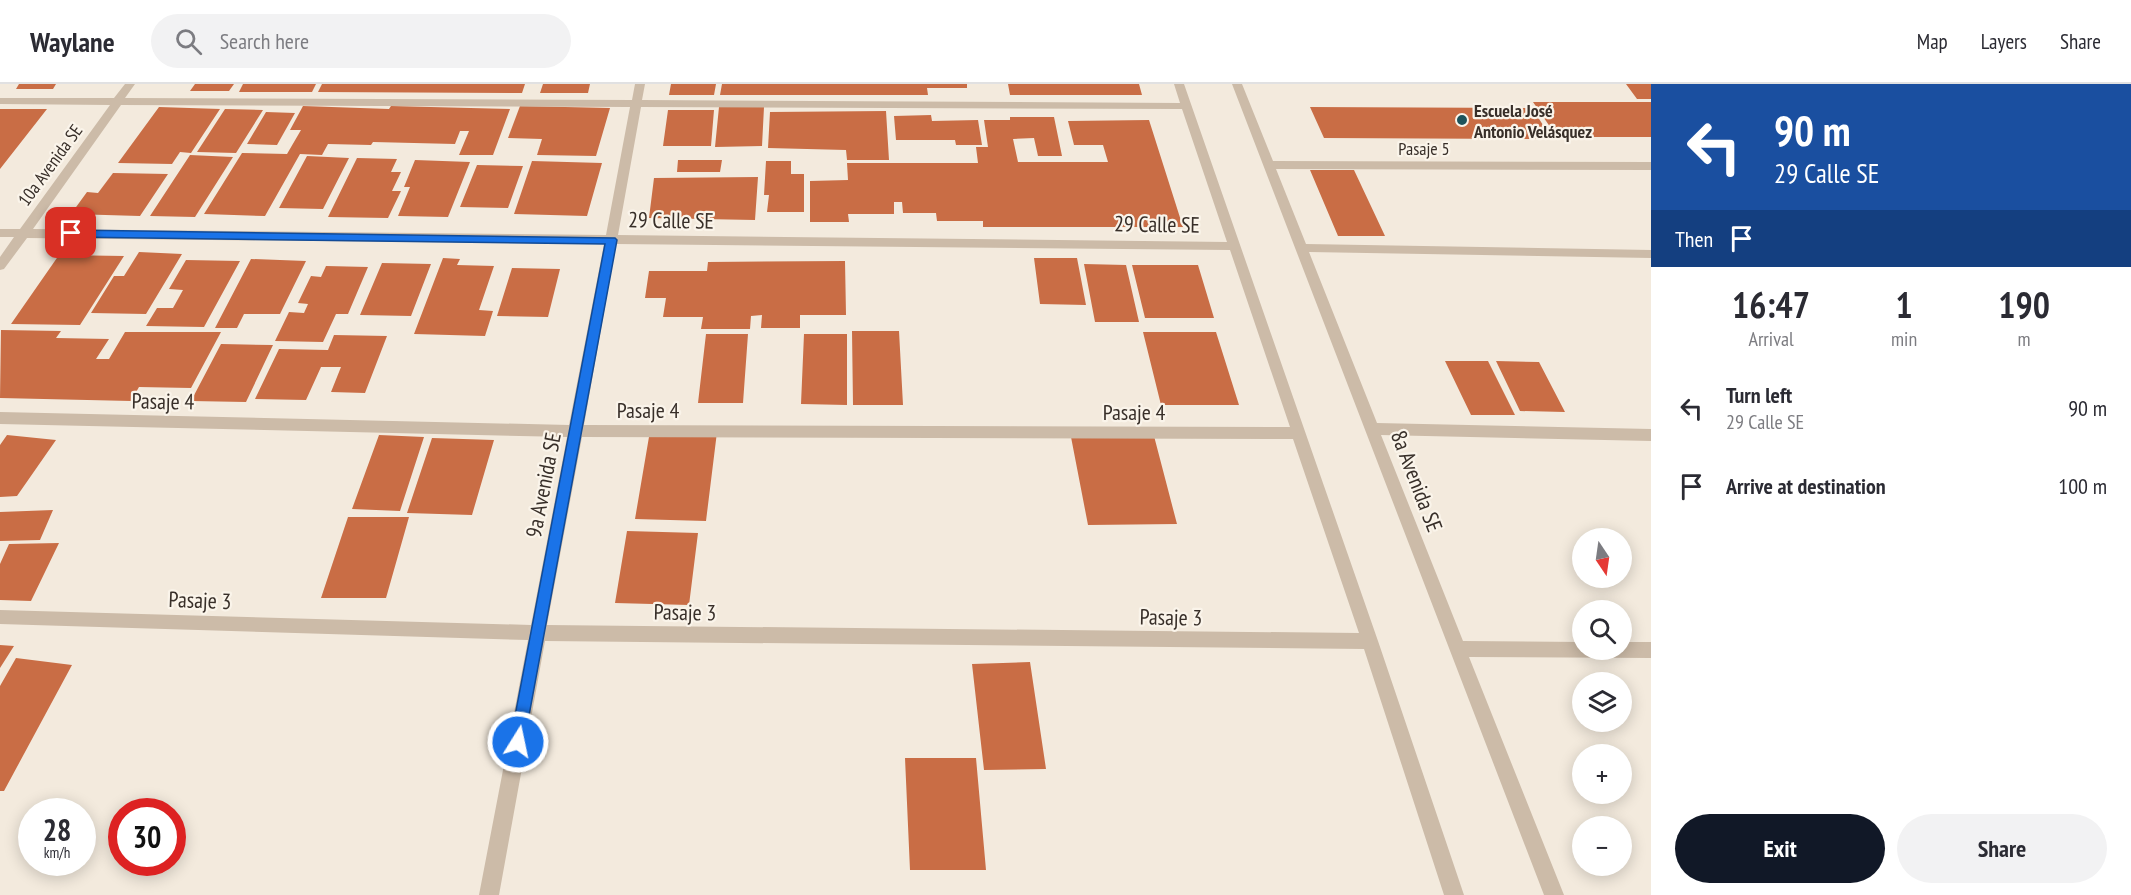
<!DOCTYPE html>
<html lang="en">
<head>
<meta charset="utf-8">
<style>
  body { margin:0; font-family:"PT Sans Narrow",sans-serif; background:#f2f2f3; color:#2b2b33; height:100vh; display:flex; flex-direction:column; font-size:22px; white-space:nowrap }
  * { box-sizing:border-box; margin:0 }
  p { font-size:20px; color:#7c7c81 }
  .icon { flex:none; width:33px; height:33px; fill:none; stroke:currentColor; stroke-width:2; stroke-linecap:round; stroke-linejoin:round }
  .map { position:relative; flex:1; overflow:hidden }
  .sheet { display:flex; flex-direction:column; background:#fff; width:480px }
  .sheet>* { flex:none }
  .top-card { background:#1a4fa0; color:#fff; overflow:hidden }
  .needle { width:39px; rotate:167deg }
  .controls { position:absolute; left:1572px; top:444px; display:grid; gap:12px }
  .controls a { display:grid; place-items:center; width:60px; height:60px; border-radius:50%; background:#fff; box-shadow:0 3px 15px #0003; font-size:30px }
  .speed { position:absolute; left:18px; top:714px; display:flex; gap:12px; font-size:30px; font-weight:700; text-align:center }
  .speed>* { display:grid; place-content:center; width:78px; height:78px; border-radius:50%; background:#fff; box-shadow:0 3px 15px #0003; line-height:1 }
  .speed small { font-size:15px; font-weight:400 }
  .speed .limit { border:9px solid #d22; background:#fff; color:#111 }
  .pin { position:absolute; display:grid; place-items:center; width:51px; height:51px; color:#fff; margin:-26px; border-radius:12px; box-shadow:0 3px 9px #0006 }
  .me { position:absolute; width:66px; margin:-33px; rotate:10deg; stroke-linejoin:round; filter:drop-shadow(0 0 4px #0008) }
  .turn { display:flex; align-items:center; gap:21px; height:126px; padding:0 24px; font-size:27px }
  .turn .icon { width:78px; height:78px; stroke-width:2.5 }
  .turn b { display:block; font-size:42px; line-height:51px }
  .then { display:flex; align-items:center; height:57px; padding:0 24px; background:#0003; gap:12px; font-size:22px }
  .eta { display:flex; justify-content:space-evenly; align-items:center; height:102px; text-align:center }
  .eta b { font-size:36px; font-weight:700; line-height:42px }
  .primary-button { display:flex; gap:12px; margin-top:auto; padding:12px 24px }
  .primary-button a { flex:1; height:69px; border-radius:36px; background:#111827; color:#fff; font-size:24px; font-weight:700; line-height:69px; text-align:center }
  .primary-button a+a { background:#f2f2f3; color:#2b2b33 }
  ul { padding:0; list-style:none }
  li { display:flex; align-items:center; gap:18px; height:78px; padding:0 24px }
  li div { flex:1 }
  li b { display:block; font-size:22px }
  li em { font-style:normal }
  header { display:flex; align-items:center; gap:36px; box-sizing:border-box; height:84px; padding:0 30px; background:#fff; border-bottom:2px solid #e1e1e2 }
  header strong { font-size:28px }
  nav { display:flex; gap:33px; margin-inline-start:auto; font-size:21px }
  .search { width:420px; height:54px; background:#f2f2f3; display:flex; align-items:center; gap:15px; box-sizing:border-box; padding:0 21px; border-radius:33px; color:#7c7c81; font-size:22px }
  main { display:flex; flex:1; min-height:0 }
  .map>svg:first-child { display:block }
  .building { fill:#c96d45 }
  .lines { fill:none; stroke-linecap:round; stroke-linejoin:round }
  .minor { fill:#ccbba8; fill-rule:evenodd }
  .route { fill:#1a73e8; stroke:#114b97; stroke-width:1.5 }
  .poi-dot { fill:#1d535b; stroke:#faf4ea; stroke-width:2 }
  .labels { text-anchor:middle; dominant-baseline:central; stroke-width:4.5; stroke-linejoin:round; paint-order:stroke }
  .far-poi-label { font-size:18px; font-weight:bold; fill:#382f29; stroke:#faf4ea; text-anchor:start }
  .far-street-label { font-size:18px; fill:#382f29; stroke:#faf4ea }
  .street-label { font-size:22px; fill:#382f29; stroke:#faf4ea }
</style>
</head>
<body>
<header>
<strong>Waylane</strong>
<div class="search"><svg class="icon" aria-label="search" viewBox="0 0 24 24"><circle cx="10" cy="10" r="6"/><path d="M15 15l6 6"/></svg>Search here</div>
<nav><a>Map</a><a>Layers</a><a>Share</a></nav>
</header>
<main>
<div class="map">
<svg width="1651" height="811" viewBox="0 0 1651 811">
  <rect width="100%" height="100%" fill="#f3eadd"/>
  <path class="building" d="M19,0H56L53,5H16Z
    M195,0H234L229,7H190Z
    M243,0H316L312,8H239Z
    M322,0H525L522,9L318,8Z
    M543,0H590L588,9H540Z
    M671,0H716L714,11H669Z
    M722,0H967V4H927L928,11H720Z
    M1008,0H1139L1142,11H1010Z
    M1626,0H1651V15H1637Z
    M1533,18H1651V53H1557Z
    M303,22L389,25L391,22L510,25L493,71H459L469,47H460L455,60L373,58L371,61L328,60L322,71L300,70L265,132L204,130L242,69L287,70L301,46H290Z
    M520,22L610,24L596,72L537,71L542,55L508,54Z
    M159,23L220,25L191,69L180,68L172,80L118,79Z
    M719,23H764L762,62L715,63Z
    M1310,23L1532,24L1552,55L1324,54Z
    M0,25H47L0,85Z
    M225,25L263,26L236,69L197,68Z
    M668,26H714L711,62H663Z
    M886,27L889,76H847L846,66L768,64L770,28Z
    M266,28L295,29L277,61L247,60Z
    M931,31L932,37L978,36L982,61H956L955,56H896L894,32Z
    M1010,33H1054L1062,72H1038L1034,54L1013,55L1018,78H1108L1103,61H1074L1068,37L1149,36L1183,143H983V137H937L936,129H903L902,118H894V130H848L849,138H810V97L848,96L847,79H978L976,63H988L984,36H1010Z
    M190,71L233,73L195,133L150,132Z
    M307,72L349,74L323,125L279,124Z
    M357,74L397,75L391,88H401L392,107H401L388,134L328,133Z
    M415,76L470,78L448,133L398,132L410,103H404Z
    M678,76H722L720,88H677Z
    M532,77L602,79L587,132L514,130Z
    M766,77H791V90H804V128H767L769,111H764Z
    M477,81L523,82L508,124L460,123Z
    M1310,86H1354L1385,152H1338Z
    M113,89L168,90L140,132L71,130L87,108L98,109Z
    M758,93L755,136L649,134L654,94Z
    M139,168L182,170L146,230L91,229L114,192H124Z
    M59,171L124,172L80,241L11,240Z
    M443,174L460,175L457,181L494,182L479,226L493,227L485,252L414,250Z
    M1034,174H1077L1086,221L1040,220Z
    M251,175L306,177L280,230H244L237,244H215Z
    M186,176L240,177L204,243L146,242L157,224H173L183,206L169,205Z
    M845,177L846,231H800V244H761L762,231L751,232L750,245H701L703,233H663L666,214H645L649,187H707L708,178Z
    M382,179L431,180L411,232L360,231Z
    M1084,180L1126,181L1139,238H1095Z
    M1132,181H1198L1214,234H1145Z
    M326,182L368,183L348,230H336L323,258L275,257L289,228L304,229L308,220L298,219L311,192L321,193Z
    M512,184L560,185L548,233L497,232Z
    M1,246L61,247L56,254L109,255L96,275H109L125,248H221L191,304L139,303L131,317L0,314Z
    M852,247H899L903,321H853Z
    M1143,248H1216L1239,321H1161Z
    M706,250H748L743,319H698Z
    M804,250H847V321L801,320Z
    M334,251L387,252L365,309L331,308L341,283H321L306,316L255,315L279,265L328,266Z
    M221,260L273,261L246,318L191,317Z
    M1445,277H1488L1515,331H1471Z
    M1496,277L1539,278L1565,328L1520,327Z
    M650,347L717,348L706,437L635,435Z
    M7,351L56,356L17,412L0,413V361Z
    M379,351L424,353L400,427L352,425Z
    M1154,352L1177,440L1088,441L1071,353Z
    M432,354L494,356L472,431L407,429Z
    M53,426L40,456L0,457V428Z
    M348,433H409L386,514H321Z
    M627,447L698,449L689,521L615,519Z
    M59,459L31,517L0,516V480L9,460Z
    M0,561L14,562L0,584Z
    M16,574L72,581L4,707H0V602Z
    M1030,578L1046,685L984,686L972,580Z
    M905,674H976L986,786H910Z"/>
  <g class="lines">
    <path class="minor" d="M125,0H135L125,14L632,16L635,0H645L642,16L1180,19L1174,0H1184L1378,557L1464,811H1444L1364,565L545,557L499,811H479L528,556L0,540V526L531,541L567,353L0,340V328L569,341L604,160L27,154L4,185L0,186V173L14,153H0V145H20L110,21L0,20V14H114ZM121,21L630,23L606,151L33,145ZM641,23L1182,25L1227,158L618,151ZM616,160L1230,166L1290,343L584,341ZM582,353L1293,355L1359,549L547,541Z
      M1232,0H1242L1273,77L1651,78V86L1276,85L1306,160L1651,166V174L1309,168L1377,339L1651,345V357L1381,351L1463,557L1582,558V566H1622V558H1651V574L1469,573L1564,811H1544Z"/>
  </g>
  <path class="route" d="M71,146L615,154L617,156L523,664L518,666L512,664L510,658L605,160L71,153L65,149Z"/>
  <circle class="poi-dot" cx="1462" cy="36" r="6"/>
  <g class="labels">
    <g class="far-poi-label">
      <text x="1474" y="26">Escuela José<tspan x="1474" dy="21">Antonio Velásquez</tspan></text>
    </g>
    <g class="far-street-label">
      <text x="1424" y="64">Pasaje 5</text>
      <text transform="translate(50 81) rotate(-54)">10a Avenida SE</text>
    </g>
    <g class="street-label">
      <text transform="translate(671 136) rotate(1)">29 Calle SE</text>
      <text transform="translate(1157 140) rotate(1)">29 Calle SE</text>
      <text transform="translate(163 317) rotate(1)">Pasaje 4</text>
      <text x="648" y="326">Pasaje 4</text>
      <text x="1134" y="328">Pasaje 4</text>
      <text transform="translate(1417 397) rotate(69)">8a Avenida SE</text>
      <text transform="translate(543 401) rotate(-79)">9a Avenida SE</text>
      <text transform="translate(200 516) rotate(2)">Pasaje 3</text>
      <text transform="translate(685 528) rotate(1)">Pasaje 3</text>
      <text transform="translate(1171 533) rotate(1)">Pasaje 3</text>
    </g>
  </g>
</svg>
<div class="controls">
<a><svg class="needle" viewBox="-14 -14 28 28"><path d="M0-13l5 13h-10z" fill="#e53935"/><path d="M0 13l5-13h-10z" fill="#7c7c81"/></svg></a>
<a><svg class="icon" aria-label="search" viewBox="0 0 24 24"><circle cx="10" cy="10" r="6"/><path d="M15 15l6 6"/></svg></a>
<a><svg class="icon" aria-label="layers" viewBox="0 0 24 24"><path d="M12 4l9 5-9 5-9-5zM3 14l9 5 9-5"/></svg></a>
<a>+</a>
<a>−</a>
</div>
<div class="speed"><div>28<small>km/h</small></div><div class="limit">30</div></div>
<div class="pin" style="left:71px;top:149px;background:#d93025"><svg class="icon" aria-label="arrive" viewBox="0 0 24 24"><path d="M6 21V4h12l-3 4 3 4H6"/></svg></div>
<svg class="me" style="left:518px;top:658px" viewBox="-20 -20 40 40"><circle r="17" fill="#1a73e8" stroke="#fff" stroke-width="3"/><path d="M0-11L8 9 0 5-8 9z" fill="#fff"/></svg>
</div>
<section class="sheet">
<div class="top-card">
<div class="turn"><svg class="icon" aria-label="left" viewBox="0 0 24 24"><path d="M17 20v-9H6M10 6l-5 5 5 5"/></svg><div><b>90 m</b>29 Calle SE</div></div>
<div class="then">Then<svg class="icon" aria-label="arrive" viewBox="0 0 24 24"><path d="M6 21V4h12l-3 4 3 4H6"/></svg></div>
</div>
<div class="eta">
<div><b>16:47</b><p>Arrival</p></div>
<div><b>1</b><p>min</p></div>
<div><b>190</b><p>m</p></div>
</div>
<ul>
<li><svg class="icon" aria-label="left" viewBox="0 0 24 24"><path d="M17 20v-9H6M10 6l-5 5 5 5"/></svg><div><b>Turn left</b><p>29 Calle SE</p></div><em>90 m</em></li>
<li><svg class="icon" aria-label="arrive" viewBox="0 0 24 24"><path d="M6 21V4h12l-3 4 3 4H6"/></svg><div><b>Arrive at destination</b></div><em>100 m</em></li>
</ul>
<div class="primary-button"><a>Exit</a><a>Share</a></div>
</section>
</main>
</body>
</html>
